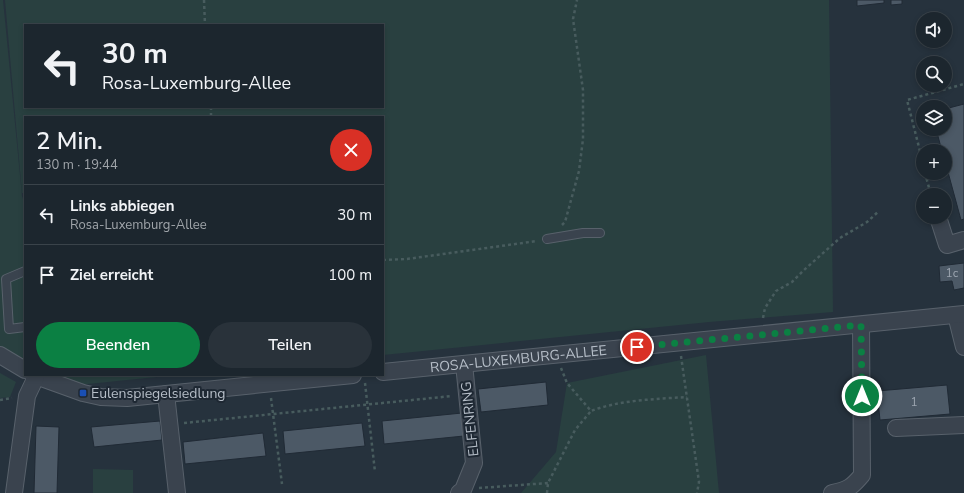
<!DOCTYPE html>
<html lang="de">
<head>
<meta charset="utf-8">
<style>
  body { margin:0; font-family:"Nunito Sans",sans-serif; background:#29323a; color:#f1f3f6; height:100vh; display:flex; flex-direction:column; font-size:15px; white-space:nowrap }
  * { box-sizing:border-box; margin:0 }
  p { font-size:13px; color:#a0a5aa }
  .icon { flex:none; width:22px; height:22px; fill:none; stroke:currentColor; stroke-width:2; stroke-linecap:round; stroke-linejoin:round }
  .map { position:relative; flex:1; overflow:hidden }
  .drawer { position:absolute; left:24px; top:116px; width:360px; height:260px; display:flex; flex-direction:column; background:#1c262e; border-radius:0px; box-shadow:0 2px 6px #0003,0 0 0 1px #3a434a }
  .drawer>* { flex:none }
  .guide { position:absolute; left:24px; top:24px; width:360px; height:84px; border-radius:0px; box-shadow:0 2px 6px #0003,0 0 0 1px #3a434a; background:#1c262e; color:#f1f3f6; overflow:hidden }
  .buttons { position:absolute; left:916px; top:12px; display:grid; gap:8px }
  .buttons a { display:grid; place-items:center; width:36px; height:36px; border-radius:50%; background:#1c262e; box-shadow:0 2px 6px #0003,0 0 0 1px #3a434a; font-size:20px }
  .pin { position:absolute; display:grid; place-items:center; width:34px; height:34px; color:#fff; margin:-17px; border:2px solid #fff; border-radius:50%; box-shadow:0 1px 4px #0007 }
  .me { position:absolute; width:44px; margin:-22px; rotate:0deg; stroke-linejoin:round; filter:drop-shadow(0 0 3px #0008) }
  .turn { display:flex; align-items:center; gap:14px; height:84px; padding:0 12px; font-size:18px }
  .turn .icon { width:52px; height:52px; stroke-width:2.5 }
  .turn b { display:block; font-size:28px; line-height:34px }
  .round { display:grid; place-items:center; flex:none; width:42px; height:42px; border-radius:21px; background:#29323a }
  .head { display:flex; align-items:center; justify-content:space-between; height:68px; padding:0 12px }
  h1 { font-size:24px; font-weight:600; line-height:30px }
  .primary-button { display:flex; gap:8px; margin-top:auto; padding:8px 12px }
  .primary-button a { flex:1; height:46px; border-radius:24px; background:#0b8043; color:#fff; font-size:16px; font-weight:600; line-height:46px; text-align:center }
  .primary-button a+a { background:#29323a; color:#f1f3f6 }
  ul { padding:0; list-style:none }
  li { display:flex; align-items:center; gap:12px; height:60px; padding:0 12px; border-top:1px solid #3a434a }
  li div { flex:1 }
  li b { display:block; font-size:15px }
  li em { font-style:normal }
  .map>svg:first-child { display:block }
  .green { fill:#294040; fill-rule:evenodd }
  .building { fill:#4c5966; stroke:#202a35 }
  .lines { fill:none; stroke-linecap:round; stroke-linejoin:round }
  .lane-casing { stroke:#58616b; stroke-width:10 }
  .street-casing { stroke:#58616b; stroke-width:18 }
  .path { stroke:#485c5e; stroke-width:2.5; stroke-dasharray:3 3; stroke-linecap:butt }
  .lane { stroke:#3a434e; stroke-width:8 }
  .street { stroke:#3a434e; stroke-width:16 }
  .route { stroke:#0b8043; stroke-width:7; stroke-dasharray:0 12.6 }
  .transit-dot { fill:#1a4fb4; stroke:#1e2833; stroke-width:1.5 }
  .labels { text-anchor:middle; dominant-baseline:central; stroke-width:4; stroke-linejoin:round; paint-order:stroke }
  .number-label { font-size:12px; fill:#9ca5b0 }
  .street-label { font-size:14px; fill:#b6bec8; stroke:#1e2833 }
  .poi-label { font-size:14px; fill:#b6bec8; stroke:#1e2833; text-anchor:start }
</style>
</head>
<body>
<div class="map">
<svg width="964" height="493" viewBox="0 0 964 493">
  <rect width="100%" height="100%" fill="#26323d"/>
  <path class="green" d="M0,0H3L22,196L25,205V363L21,361L0,346Z
    M5,0H829L833,312L709,322L383,355V117H25V193H22ZM25,25H383V107H25Z
    M706,355L719,493H521L556,452L567,383Z
    M0,373L16,382L10,397L0,398Z
    M54,375H176L78,385Z
    M93,469L133,470V493H93Z"/>
  <path class="building" d="M857,0H884V3L857,6Z
    M891,0H902V4L891,5Z
    M964,104V219L961,220L945,161V151H942L936,129H945V109Z
    M964,263V288L954,290L952,281L940,282L939,266Z
    M546,382L548,405L481,412L478,389Z
    M947,385L950,414L880,420L877,391Z
    M462,413L464,436L384,444L382,421Z
    M160,421L162,440L94,447L91,427Z
    M362,423L365,446L285,454L283,431Z
    M36,426L59,427L57,493H34Z
    M263,433L266,456L185,464L183,442Z"/>
  <g class="lines">
    <defs>
      <path id="lane" d="M547,239L583,233H600
        M25,271L6,279L9,329L25,327"/>
      <g id="street">
        <path d="M938,217L947,245L964,240"/>
        <path d="M956,315L964,347"/>
        <path d="M0,355L25,370"/>
        <path id="s1" d="M383,372L964,314"/>
        <path d="M33,375L83,393L101,397L127,398L353,375"/>
        <path d="M166,394L177,493"/>
        <path d="M896,428L964,425"/>
        <path d="M14,493L27,396L36,377"/>
        <path d="M459,493L463,490L474,463L464,364"/>
        <path d="M832,493C848,490 852,487 862,475L861,325"/>
      </g>
    </defs>
    <use href="#lane" class="lane-casing"/>
    <use href="#street" class="street-casing"/>
    <path class="path" d="M204,0L205,25
      M211,107V117
      M923,163L907,100L964,84
      M925,173L931,195
      M562,225L565,222L579,171L583,139V90L573,19L577,0
      M383,260L407,259L537,241
      M763,318L765,308L776,291L792,282L804,270L840,238L867,222L879,211
      M681,356L699,482L697,493
      M561,368L567,383L591,411C619,400 656,399 687,397
      M365,383L375,472
      M271,398L282,484
      M0,400L12,398
      M184,423L452,396
      M479,488L548,483
      M547,493L548,483L575,430L591,411"/>
    <use href="#lane" class="lane"/>
    <use href="#street" class="street"/>
  </g>
  <g class="lines">
    <path class="route" d="M637,347L861,325L862,396"/>
  </g>
  <rect class="transit-dot" x="79" y="389" width="8" height="8" rx="2"/>
  <g class="labels">
    <g class="number-label">
      <text x="952" y="273">1c</text>
      <text x="914" y="402">1</text>
    </g>
    <g class="street-label">
      <text stroke="none"><textPath href="#s1" startOffset="136">ROSA-LUXEMBURG-ALLEE</textPath></text>
      <text transform="translate(470 419) rotate(-96)">ELFENRING</text>
    </g>
    <g class="poi-label">
      <text x="91" y="393">Eulenspiegelsiedlung</text>
    </g>
  </g>
</svg>
<div class="buttons">
<a><svg class="icon" aria-label="sound" viewBox="0 0 24 24"><path d="M4 9h4l5-4v14l-5-4H4zM17 9q2 3 0 6"/></svg></a>
<a><svg class="icon" aria-label="search" viewBox="0 0 24 24"><circle cx="10" cy="10" r="6"/><path d="M15 15l6 6"/></svg></a>
<a><svg class="icon" aria-label="layers" viewBox="0 0 24 24"><path d="M12 4l9 5-9 5-9-5zM3 14l9 5 9-5"/></svg></a>
<a>+</a>
<a>−</a>
</div>
<div class="pin" style="left:637px;top:347px;background:#d93025"><svg class="icon" aria-label="arrive" viewBox="0 0 24 24"><path d="M6 21V4h12l-3 4 3 4H6"/></svg></div>
<svg class="me" style="left:862px;top:396px" viewBox="-20 -20 40 40"><circle r="17" fill="#0b8043" stroke="#fff" stroke-width="3"/><path d="M0-11L8 9 0 5-8 9z" fill="#fff"/></svg>
<div class="guide">
<div class="turn"><svg class="icon" aria-label="left" viewBox="0 0 24 24"><path d="M17 20v-9H6M10 6l-5 5 5 5"/></svg><div><b>30 m</b>Rosa-Luxemburg-Allee</div></div>
</div>
<section class="drawer">
<div class="head"><div><h1>2 Min.</h1><p>130 m · 19:44</p></div><a class="round" style="background:#d93025;color:#fff"><svg class="icon" aria-label="close" viewBox="0 0 24 24"><path d="M6 6l12 12M18 6L6 18"/></svg></a></div>
<ul>
<li><svg class="icon" aria-label="left" viewBox="0 0 24 24"><path d="M17 20v-9H6M10 6l-5 5 5 5"/></svg><div><b>Links abbiegen</b><p>Rosa-Luxemburg-Allee</p></div><em>30 m</em></li>
<li><svg class="icon" aria-label="arrive" viewBox="0 0 24 24"><path d="M6 21V4h12l-3 4 3 4H6"/></svg><div><b>Ziel erreicht</b></div><em>100 m</em></li>
</ul>
<div class="primary-button"><a>Beenden</a><a>Teilen</a></div>
</section>
</div>
</body>
</html>
